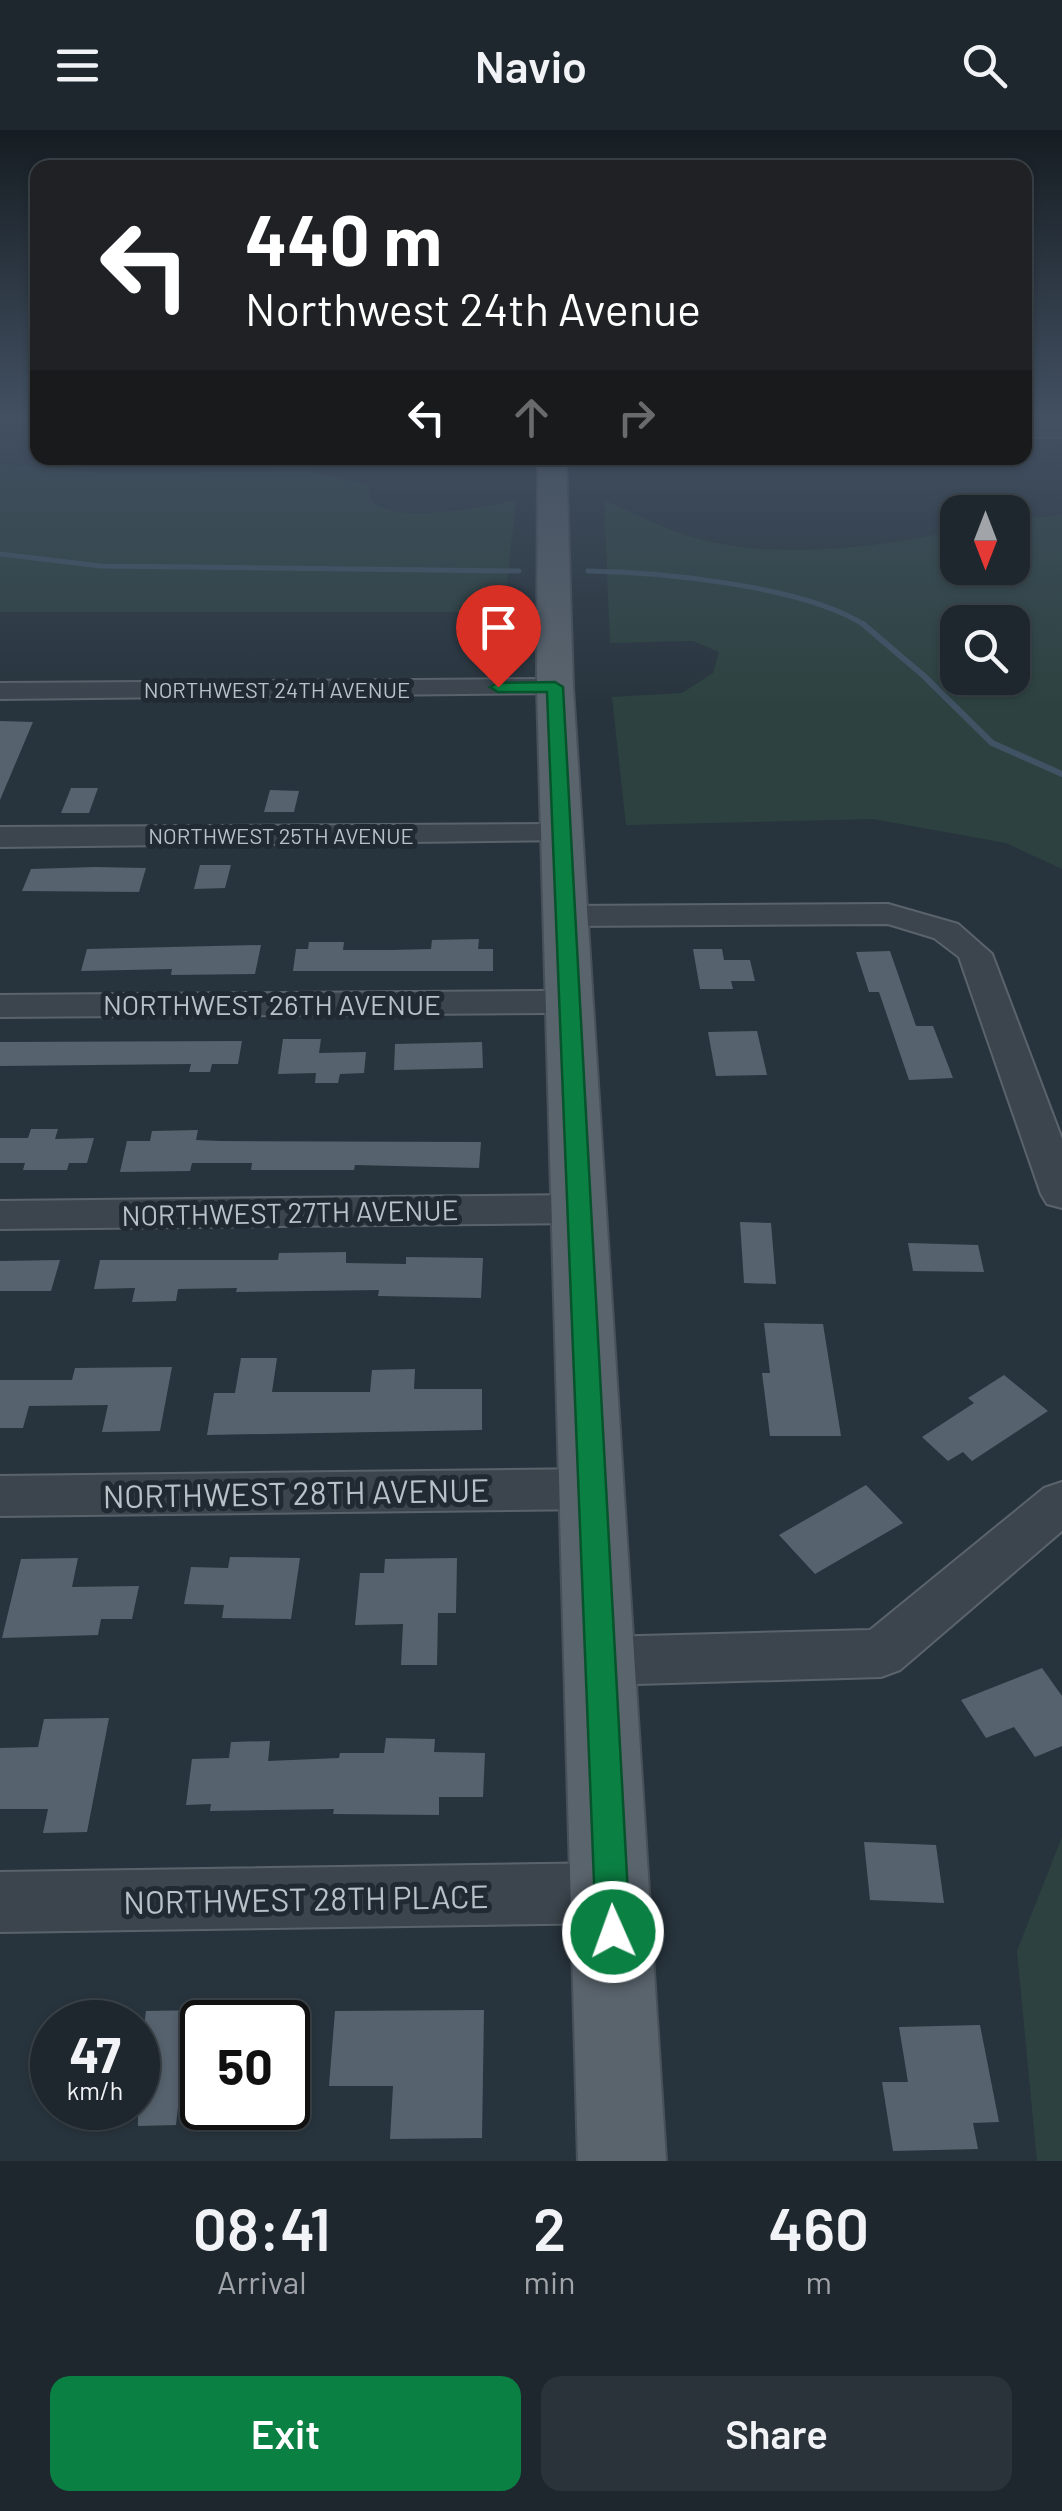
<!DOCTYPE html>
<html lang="en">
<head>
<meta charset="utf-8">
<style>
  body { margin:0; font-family:Barlow,sans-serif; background:#2b333a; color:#f1f3f6; height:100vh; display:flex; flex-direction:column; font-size:38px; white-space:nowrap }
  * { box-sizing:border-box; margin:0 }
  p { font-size:32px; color:#a1a5aa }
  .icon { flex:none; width:55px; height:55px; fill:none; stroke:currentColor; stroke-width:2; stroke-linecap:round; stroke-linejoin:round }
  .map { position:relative; height:2031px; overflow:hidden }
  .drawer { display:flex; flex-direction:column; background:#1e272e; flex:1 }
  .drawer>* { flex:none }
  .guide { position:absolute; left:30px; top:30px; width:1002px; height:305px; border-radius:20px; box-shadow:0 2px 8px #0004,0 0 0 2px #3c444a; background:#202124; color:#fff; overflow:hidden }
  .needle { width:65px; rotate:180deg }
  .fabs { position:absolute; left:940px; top:365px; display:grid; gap:20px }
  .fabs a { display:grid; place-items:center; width:90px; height:90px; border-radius:20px; background:#1e272e; box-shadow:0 2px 8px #0004,0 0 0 2px #3c444a; font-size:50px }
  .speed { position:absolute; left:30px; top:1870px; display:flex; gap:20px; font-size:50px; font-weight:700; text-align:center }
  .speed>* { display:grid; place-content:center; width:130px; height:130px; border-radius:50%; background:#1e272e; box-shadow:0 2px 8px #0004,0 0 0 2px #3c444a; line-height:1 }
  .speed small { font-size:25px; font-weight:400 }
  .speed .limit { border:5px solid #111; border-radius:15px; background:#fff; color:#111 }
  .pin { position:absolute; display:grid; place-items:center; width:85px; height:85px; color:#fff; margin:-102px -42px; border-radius:50% 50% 50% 0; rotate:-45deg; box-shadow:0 0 10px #0007 }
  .pin .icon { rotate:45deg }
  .me { position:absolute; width:110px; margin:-55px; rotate:358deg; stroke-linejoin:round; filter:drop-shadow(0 0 8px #0008) }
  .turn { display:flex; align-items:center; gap:35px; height:210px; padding:0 50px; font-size:45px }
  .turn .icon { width:130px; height:130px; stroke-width:2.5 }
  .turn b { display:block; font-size:70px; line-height:85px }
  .lanes { display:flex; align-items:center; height:95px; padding:0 50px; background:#0003; justify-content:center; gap:50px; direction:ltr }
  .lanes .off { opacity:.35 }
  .eta { display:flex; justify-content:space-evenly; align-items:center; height:170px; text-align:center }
  .eta b { font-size:60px; font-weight:600; line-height:70px }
  .primary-button { display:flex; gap:20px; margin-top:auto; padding:20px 50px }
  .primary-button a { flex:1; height:115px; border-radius:20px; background:#0b8043; color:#fff; font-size:40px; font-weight:600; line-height:115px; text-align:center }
  .primary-button a+a { background:#2b333a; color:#f1f3f6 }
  header { display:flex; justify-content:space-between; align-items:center; height:130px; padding:0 50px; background:#1e272e; font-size:45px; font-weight:600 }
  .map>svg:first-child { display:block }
  .green { fill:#2d4240; fill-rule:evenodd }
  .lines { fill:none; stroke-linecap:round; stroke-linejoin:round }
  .stream-far1 { stroke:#405364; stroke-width:5 }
  .stream { stroke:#405364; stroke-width:6 }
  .building { fill:#56626d }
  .minor-casing { stroke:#5a636b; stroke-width:4 }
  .major-casing { stroke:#48515a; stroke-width:4 }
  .minor { fill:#3c454e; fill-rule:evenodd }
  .major { fill:#5a646d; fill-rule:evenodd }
  .route { fill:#0b8043; stroke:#07532c; stroke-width:2.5 }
  .labels { text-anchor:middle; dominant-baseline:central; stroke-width:10; stroke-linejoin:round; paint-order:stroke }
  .far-street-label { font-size:22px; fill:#b8c0c8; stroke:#212a33 }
  .street-label { font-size:28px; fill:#b8c0c8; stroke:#212a33 }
  .near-street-label { font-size:32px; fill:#b8c0c8; stroke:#212a33 }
</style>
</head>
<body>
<header><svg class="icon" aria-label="menu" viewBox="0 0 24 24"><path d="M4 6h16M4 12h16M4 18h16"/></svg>Navio<svg class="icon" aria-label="search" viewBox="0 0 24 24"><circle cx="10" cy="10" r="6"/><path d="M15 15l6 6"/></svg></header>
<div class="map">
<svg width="1062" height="2031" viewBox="0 0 1062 2031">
  <rect width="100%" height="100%" fill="#28343d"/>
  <path class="green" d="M0,334L105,343L306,341L368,355C369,362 369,371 377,375C405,393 485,377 516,370L504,482H0Z
    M604,370C632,382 660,397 689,406C767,431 880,418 957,400L958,438H1012L1013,390L1062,385V739L1006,713L873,689L626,695L612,567L682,563L713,543L719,522L693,511L610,513ZM1012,492V548H958V492Z
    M1062,1707V2031H1037L1017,1821Z"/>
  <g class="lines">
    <path class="stream-far1" d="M0,424L101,436L519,441
      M588,441C661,442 806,456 866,496"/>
    <path class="stream" d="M863,494L924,546L992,613L1062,644"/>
  </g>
  <path class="building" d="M0,591L33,592L0,670Z
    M71,658H98L89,683H61Z
    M270,660L299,661L294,682H264Z
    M200,735H231L225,758L194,759Z
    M94,737L146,738L139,762L22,761L31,739Z
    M479,809L478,819H493V841H293L296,819H308L309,812H344L343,820H390L431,819L432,810Z
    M261,815L255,844L171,845L172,839L81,841L87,819Z
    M693,819H722L724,830H750L755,851H731L733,859H700Z
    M890,821L916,896H933L953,948L909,950L879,862H869L856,822Z
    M757,901L767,945L716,946L708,902Z
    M283,909H321L319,923L366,922L364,943L340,944L338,953H315L316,943L278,944Z
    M242,911L238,934H212L210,942H189L191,934L0,936V912Z
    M482,912L483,938L394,940L395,914Z
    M31,999H58L55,1009L94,1008L87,1033H69L67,1040H23L25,1033H0V1008H28Z
    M198,1000L196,1010L220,1011L481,1012L479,1038L355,1035L354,1040H251L252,1033H192L190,1041L120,1042L127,1011H150L152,1001Z
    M740,1092L771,1093L776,1154L744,1153Z
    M908,1113L978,1115L984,1142L913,1141Z
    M346,1122V1133L406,1134V1127L483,1128L481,1168L378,1166L379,1160L236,1162L237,1158L178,1159L176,1171L132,1172L135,1158L94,1159L100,1130H278L279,1123Z
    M60,1130L51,1161H0V1131Z
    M764,1193L823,1194L841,1306H770L762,1243H770Z
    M241,1228H277L272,1262H370L372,1240L415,1239L414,1259H482V1300L207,1305L214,1263H235Z
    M172,1237L160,1301L102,1302L108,1275L29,1276L23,1298H0V1250H72L75,1238Z
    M1004,1245L1048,1281L972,1331L963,1322L948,1331L922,1307L974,1273L968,1268Z
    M866,1355L903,1393L815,1444L779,1405Z
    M230,1427L300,1428L291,1489L222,1488L224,1475L184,1474L191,1437L228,1438Z
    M78,1428L72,1457L139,1456L132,1489H101L98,1505L2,1508L21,1429Z
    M457,1428L456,1483H438L437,1535H401L403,1494L355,1495L360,1443H384L385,1429Z
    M1042,1538L1062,1566V1616L1035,1627L1014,1597L986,1608L961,1570Z
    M109,1588L87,1702L43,1703L48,1679H0V1618L38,1617L44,1589Z
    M386,1608L435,1609L434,1622L485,1623L483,1667H439V1685L333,1684L334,1679L210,1681L211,1674L186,1675L192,1629L229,1628L231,1612L270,1611L268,1631L339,1628L340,1623H384Z
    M864,1712L936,1715L944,1773L870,1770Z
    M202,1880V1967L179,1968L176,1995L138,1996V1939L146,1881Z
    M484,1880L482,2008L390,2009L393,1956H329L335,1881Z
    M980,1895L999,1992L973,1993L978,2019L893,2021L882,1952H908L899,1897Z"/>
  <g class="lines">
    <defs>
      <path id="minor" d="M1025,295H1062V307H1025Z
        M555,549L569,557L565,563L0,569V553Z
        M563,694L574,696L579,703L574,710L0,717V697Z
        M888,774L958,794L992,824L1062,1009V1078L1047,1074L1041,1064L959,827L934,808L888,794L566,796L554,793L549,786L554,779L566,776Z
        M544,861L557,864L562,872L557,880L544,883L0,887V865Z
        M579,1065L594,1069L600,1079L594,1089L579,1093L0,1099V1071Z
        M593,1339L610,1345L618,1359L610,1373L593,1379L0,1386V1346Z
        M1062,1352V1401L900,1540L881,1547L602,1555L583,1548L575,1531L583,1514L602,1507L870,1500L1044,1358Z
        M611,1733L632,1742L641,1763L632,1784L611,1793L0,1802V1742Z"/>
      <path id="major" d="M538,328H566L573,557L666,2031H578L537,557Z"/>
    </defs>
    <use href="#minor" class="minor-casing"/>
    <use href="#major" class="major-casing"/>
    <use href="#minor" class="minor"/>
    <use href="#major" class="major"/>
  </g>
  <linearGradient id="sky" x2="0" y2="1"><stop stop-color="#161d22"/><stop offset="0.5" stop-color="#425062"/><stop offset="1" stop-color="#425062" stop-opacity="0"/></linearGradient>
  <rect width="1062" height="575" fill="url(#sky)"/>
  <path class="route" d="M555,552L563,557L630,1802L625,1814L613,1819L601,1814L596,1802L547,562H498L490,557L498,553Z"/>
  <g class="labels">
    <g class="far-street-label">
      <text x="277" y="559">NORTHWEST 24TH AVENUE</text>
      <text x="281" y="705">NORTHWEST 25TH AVENUE</text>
    </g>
    <g class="street-label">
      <text x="272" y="874">NORTHWEST 26TH AVENUE</text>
      <text transform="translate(290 1082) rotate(-1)">NORTHWEST 27TH AVENUE</text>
    </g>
    <g class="near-street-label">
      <text transform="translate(296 1362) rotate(-1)">NORTHWEST 28TH AVENUE</text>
      <text transform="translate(306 1768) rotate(-1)">NORTHWEST 28TH PLACE</text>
    </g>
  </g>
</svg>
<div class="fabs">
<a><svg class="needle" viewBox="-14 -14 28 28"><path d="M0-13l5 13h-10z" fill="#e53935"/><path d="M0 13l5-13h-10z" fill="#a1a5aa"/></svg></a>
<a><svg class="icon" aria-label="search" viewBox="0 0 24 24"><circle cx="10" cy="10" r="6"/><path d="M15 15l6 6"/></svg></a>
</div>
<div class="speed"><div>47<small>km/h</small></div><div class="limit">50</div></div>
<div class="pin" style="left:498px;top:557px;background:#d93025"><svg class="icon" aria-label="arrive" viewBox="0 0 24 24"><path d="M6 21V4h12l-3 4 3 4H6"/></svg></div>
<svg class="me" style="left:613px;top:1802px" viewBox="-20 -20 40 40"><circle r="17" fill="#0b8043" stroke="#fff" stroke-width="3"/><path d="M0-11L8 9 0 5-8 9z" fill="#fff"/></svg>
<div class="guide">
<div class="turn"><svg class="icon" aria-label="left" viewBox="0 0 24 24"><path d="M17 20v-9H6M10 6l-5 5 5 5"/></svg><div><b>440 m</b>Northwest 24th Avenue</div></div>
<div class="lanes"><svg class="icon" aria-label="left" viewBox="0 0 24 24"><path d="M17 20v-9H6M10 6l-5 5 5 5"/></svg><svg class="icon off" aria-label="ahead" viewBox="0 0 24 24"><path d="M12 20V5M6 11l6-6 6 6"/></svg><svg class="icon off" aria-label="right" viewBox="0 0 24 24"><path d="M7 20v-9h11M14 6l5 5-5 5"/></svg></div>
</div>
</div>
<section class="drawer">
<div class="eta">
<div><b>08:41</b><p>Arrival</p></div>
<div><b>2</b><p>min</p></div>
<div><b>460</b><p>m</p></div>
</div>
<div class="primary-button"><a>Exit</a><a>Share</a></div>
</section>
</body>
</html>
